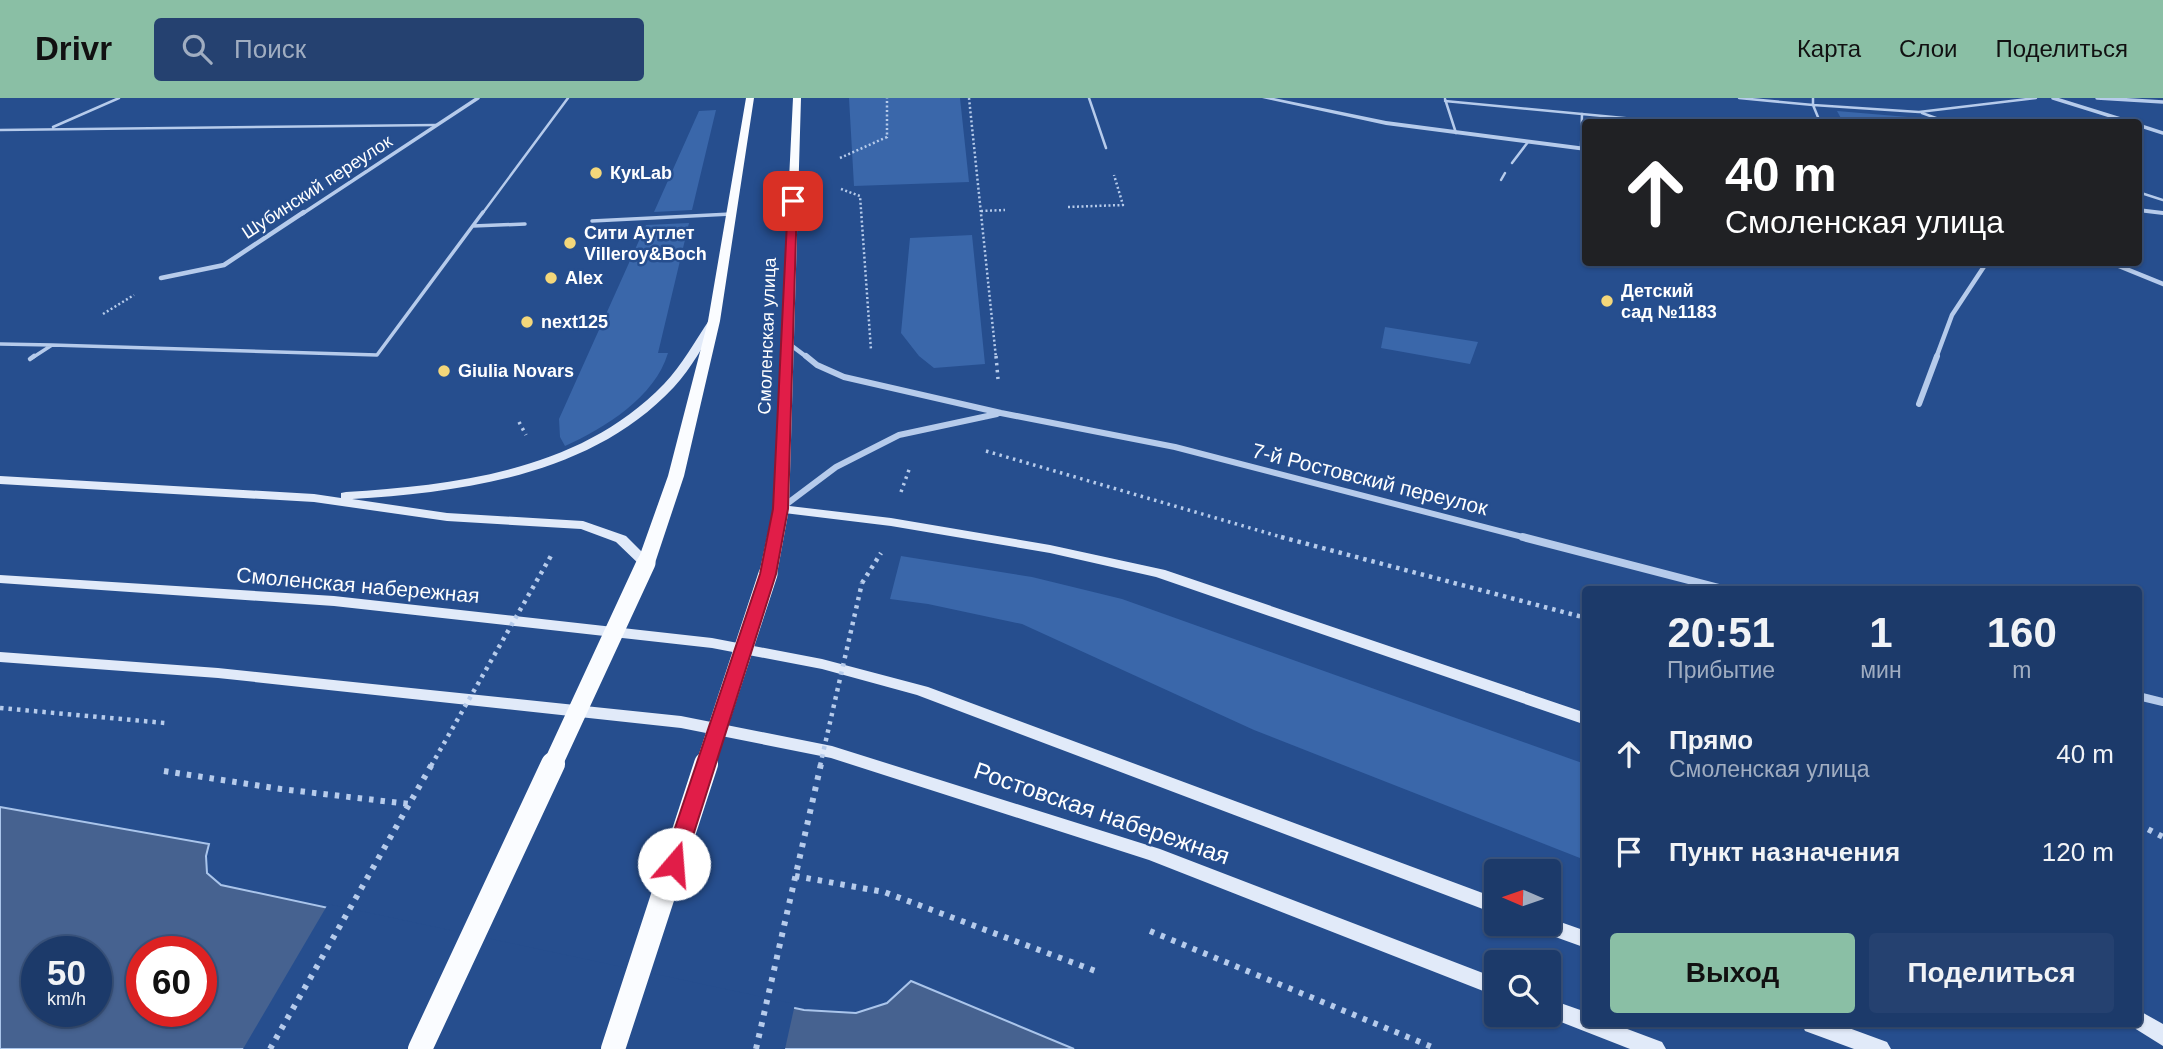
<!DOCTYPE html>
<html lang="ru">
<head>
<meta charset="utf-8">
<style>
  body { margin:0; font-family:Helvetica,sans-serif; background:#254170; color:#f1f3f6; height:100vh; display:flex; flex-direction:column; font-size:26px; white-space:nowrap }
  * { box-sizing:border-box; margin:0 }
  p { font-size:23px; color:#a0adc1 }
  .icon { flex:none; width:38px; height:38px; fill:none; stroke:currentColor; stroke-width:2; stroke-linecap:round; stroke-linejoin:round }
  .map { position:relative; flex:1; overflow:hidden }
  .sheet { position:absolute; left:1582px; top:488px; width:560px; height:441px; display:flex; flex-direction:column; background:#1c3a6a; border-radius:7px; box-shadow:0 2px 5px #0004,0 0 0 2px #3a547e }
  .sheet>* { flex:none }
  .hud { position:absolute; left:1582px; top:21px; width:560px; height:147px; border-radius:7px; box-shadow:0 2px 5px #0004,0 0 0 2px #3a547e; background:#202124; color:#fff; overflow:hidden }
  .needle { width:46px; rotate:272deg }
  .fabs { position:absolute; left:1484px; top:761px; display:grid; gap:14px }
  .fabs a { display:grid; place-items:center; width:77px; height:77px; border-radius:7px; background:#1c3a6a; box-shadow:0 2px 5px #0004,0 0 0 2px #3a547e; font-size:35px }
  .speed { position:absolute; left:21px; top:838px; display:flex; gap:14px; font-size:35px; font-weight:700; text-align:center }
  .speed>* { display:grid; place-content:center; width:91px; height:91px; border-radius:50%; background:#1c3a6a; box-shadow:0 2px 5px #0004,0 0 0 2px #3a547e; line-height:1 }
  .speed small { font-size:18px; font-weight:400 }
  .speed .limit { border:10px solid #d22; background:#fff; color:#111 }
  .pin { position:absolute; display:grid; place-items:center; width:60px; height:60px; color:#fff; margin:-30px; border-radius:14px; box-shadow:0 4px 10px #0006 }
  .me { position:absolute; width:77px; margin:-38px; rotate:18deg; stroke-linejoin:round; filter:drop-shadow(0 0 5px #0008) }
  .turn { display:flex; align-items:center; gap:24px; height:147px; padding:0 28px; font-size:32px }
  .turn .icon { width:91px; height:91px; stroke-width:2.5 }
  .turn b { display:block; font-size:49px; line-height:60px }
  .eta { display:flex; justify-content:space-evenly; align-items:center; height:119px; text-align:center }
  .eta b { font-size:42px; font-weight:700; line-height:49px }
  .action { display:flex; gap:14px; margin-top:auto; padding:14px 28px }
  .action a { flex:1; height:80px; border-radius:7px; background:#8abfa5; color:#111; font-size:28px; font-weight:700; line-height:80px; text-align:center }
  .action a+a { background:#254170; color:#f1f3f6 }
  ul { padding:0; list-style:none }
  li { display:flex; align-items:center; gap:21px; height:98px; padding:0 28px }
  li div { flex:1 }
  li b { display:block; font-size:26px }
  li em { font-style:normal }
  header { display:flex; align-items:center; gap:42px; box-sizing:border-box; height:98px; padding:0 35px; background:#8abfa5; color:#111 }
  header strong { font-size:33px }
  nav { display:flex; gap:38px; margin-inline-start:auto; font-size:24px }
  .search { width:490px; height:63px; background:#254170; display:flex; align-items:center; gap:18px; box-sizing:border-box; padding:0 24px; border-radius:7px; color:#a0adc1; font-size:26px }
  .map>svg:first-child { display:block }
  .green { fill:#3a67aa }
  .water { fill:#466290; stroke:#aac5eb; stroke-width:2; fill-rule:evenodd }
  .pier { fill:#264e8e }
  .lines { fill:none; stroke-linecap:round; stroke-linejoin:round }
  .path-far3 { stroke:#b6cbeb; stroke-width:2.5; stroke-dasharray:2 2.5; stroke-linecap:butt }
  .path-far2 { stroke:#b6cbeb; stroke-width:3.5; stroke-dasharray:2.5 4.5; stroke-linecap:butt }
  .path-far1 { stroke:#b6cbeb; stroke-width:4.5; stroke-dasharray:3.5 5; stroke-linecap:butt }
  .path { stroke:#b6cbeb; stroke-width:6; stroke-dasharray:4.5 7; stroke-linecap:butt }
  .service-far2 { stroke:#b6cbeb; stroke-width:2.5 }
  .service-far1 { stroke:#b6cbeb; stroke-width:3.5 }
  .service { stroke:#b6cbeb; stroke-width:4.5 }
  .minor-far3 { stroke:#b6cbeb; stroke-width:3.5 }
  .minor-far2 { stroke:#b6cbeb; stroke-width:4.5 }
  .minor-far1 { stroke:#b6cbeb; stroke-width:6 }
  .minor { stroke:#b6cbeb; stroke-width:8 }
  .tertiary { fill:#b6cbeb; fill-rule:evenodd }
  .secondary { fill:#e1eaf9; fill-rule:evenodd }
  .primary { fill:#fafcff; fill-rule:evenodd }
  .path-bridge-far1 { stroke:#b6cbeb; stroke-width:4.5; stroke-dasharray:3.5 5; stroke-linecap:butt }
  .path-bridge { stroke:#b6cbeb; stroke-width:6; stroke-dasharray:4.5 7; stroke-linecap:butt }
  .primary-bridge-far1 { stroke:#fafcff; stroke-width:19 }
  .primary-bridge { stroke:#fafcff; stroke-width:24 }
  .route { fill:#e11d48; stroke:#92132f; stroke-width:2 }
  .poi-dot { fill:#f4d77a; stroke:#264e8e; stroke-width:2.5 }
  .labels { text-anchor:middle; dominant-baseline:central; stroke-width:5; stroke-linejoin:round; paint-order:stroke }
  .far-poi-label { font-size:18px; font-weight:bold; fill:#fff; stroke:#264e8e; text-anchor:start }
  .far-street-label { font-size:18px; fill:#fff; stroke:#264e8e }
  .street-label { font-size:21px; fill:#fff; stroke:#264e8e }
  .near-street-label { font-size:24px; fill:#fff; stroke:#264e8e }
</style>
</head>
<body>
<header>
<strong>Drivr</strong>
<div class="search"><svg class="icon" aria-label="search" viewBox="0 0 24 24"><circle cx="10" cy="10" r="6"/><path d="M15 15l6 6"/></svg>Поиск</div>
<nav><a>Карта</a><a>Слои</a><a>Поделиться</a></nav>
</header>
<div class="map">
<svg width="2163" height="951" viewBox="0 0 2163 951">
  <rect width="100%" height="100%" fill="#264e8e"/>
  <path class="green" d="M849,0H960L969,84L854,88Z
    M716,12L692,112L654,114L699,13Z
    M1837,13L1920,20L1930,24H1843Z
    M689,125L658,255H668C655,299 605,330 565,348L560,339L559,321L646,127Z
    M972,137L985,266L934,270L919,258L901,235L910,140Z
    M1385,229L1478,244L1470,266L1381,250Z
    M901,458L1032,479L1122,501L1585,666V762L1254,632L1022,526L928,506L890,501Z"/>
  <path class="water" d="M0,709L209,746L206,758L207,775L221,787L804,912L856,915L887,905L911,883L1074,951H0ZM37,854H96V914H37ZM142,854H201V914H142Z"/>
  <path class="pier" d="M328,806L795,906L785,951H243Z"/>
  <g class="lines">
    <path class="path-far3" d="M969,0L996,260
      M840,60L887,39V0
      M841,91L860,98L871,252
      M1068,109L1123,107L1114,77
      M981,113L1005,112
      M103,216L134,197"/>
    <path class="path-far2" d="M996,258L998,281
      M519,324L526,337
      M986,353L1288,441
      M901,394L910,369"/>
    <path class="path-far1" d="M1281,439L1586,520
      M862,485L881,455
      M0,610L165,625"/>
    <path class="path" d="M164,673L281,691L409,706
      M2138,726L2163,739
      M795,778L884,794L1098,874
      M1150,833L1437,951"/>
    <path class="service-far2" d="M1089,0L1106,50
      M1739,0L1813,7V0
      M1445,1L1456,35
      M1445,3L1666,24
      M1922,15L1947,24
      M1820,24L1813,7L1919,14L2036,0
      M53,29L119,0
      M0,32L436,27
      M1581,50L1582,16
      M1512,65L1528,44
      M1501,82L1505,75
      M2138,94L2163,102
      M482,116L568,0"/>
    <path class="service-far1" d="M592,123L731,116
      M473,128L525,126
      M0,246L52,247L32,260
      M52,247L377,257L483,114"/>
    <path class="service" d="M30,261L34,258"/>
    <path class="minor-far3" d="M2053,0L2130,24
      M2097,0L2163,4
      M2138,27L2163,35
      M302,116L478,0"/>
    <path class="minor-far2" d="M2109,164L2163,186
      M161,180L224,167L304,114
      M788,245L808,260
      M1936,260L1952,217L1987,164"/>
    <path class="minor-far1" d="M806,258L817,267L844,279L1001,315L1175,349L1530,441
      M1919,306L1937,258
      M784,408L836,369L899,337L997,316"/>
    <path class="minor" d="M1523,439L1727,492
      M2138,598L2163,604"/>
    <path class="tertiary" d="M1262,0H1274L1386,23L1586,49V53L1386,27Z
      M2138,110L2163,113V117L2138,114Z"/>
    <path class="secondary" d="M714,220L719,223C704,245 692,270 674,289C592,377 464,394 352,401L447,415L583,423L626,438L653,465L646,469L641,468L616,444L581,431L447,423L314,404L0,386V378L314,396L341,400V395L346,394C458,387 581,372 664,286C682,267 695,243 710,221Z
      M781,407L891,420L1050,447L1165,472L1586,615V627L1156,479L1050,455L891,428L776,414L774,411L776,408Z
      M0,477L334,498L712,540L822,561L928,589L1496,800V816L917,597L822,571L712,550L334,508L0,485Z
      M0,554L218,570L681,618L832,648L1160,751L1496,880V898L1149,762L831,660L681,630L218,580L0,564Z
      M1549,820L1586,833V850L1536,832L1533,826H1549Z
      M1549,901L1586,914V926H1614L1662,944L1666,951H1630L1543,917H1549Z
      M2138,912L2163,926V948L2131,928L2130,926H2138Z
      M1802,926H1838L1887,944L1891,951H1854L1805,933Z"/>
    <path class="primary" d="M746,0H754L720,223L684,378L655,465L646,470L637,465L668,378L708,223Z
      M793,0H801L789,411L777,476L768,481L759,476L773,411Z"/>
    <path class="path-bridge-far1" d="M431,668L552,456
      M820,668L862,485"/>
    <path class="path-bridge" d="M270,951L432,666
      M756,951L821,666"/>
    <path class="primary-bridge-far1" d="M552,668L646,465
      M705,668L768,476"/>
    <path class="primary-bridge" d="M420,951L553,666
      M613,951L706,666"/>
  </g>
  <path class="route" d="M793,100L797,103L788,411L776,476L684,766L681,772L674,775L666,772L663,766L760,476L773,411L788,103Z"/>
  <g class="poi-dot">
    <circle cx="596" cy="75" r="7"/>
    <circle cx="570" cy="145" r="7"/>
    <circle cx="551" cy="180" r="7"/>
    <circle cx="1607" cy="203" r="7"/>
    <circle cx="527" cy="224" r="7"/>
    <circle cx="444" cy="273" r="7"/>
  </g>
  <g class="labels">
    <g class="far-poi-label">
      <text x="610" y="75">КукLab</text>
      <text x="584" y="135">Сити Аутлет<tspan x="584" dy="21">Villeroy&amp;Boch</tspan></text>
      <text x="565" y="180">Alex</text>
      <text x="1621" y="193">Детский<tspan x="1621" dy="21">сад №1183</tspan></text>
      <text x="541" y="224">next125</text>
      <text x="458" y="273">Giulia Novars</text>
    </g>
    <g class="far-street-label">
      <text transform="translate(317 89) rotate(-33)">Шубинский переулок</text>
      <text transform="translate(767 238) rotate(-88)">Смоленская улица</text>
    </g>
    <g class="street-label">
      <text transform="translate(1370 381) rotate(14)">7-й Ростовский переулок</text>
      <text transform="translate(358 487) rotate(5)">Смоленская набережная</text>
    </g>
    <g class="near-street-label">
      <text transform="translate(1102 715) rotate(19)">Ростовская набережная</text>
    </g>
  </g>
</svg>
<div class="fabs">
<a><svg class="needle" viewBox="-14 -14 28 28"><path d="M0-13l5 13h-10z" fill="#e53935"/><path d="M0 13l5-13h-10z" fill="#a0adc1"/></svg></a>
<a><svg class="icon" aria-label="search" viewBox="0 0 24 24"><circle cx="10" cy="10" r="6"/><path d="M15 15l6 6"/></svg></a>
</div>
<div class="speed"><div>50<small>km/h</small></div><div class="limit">60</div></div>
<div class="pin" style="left:793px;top:103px;background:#d93025"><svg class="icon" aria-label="arrive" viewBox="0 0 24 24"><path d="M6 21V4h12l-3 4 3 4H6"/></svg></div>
<svg class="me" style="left:674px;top:766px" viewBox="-20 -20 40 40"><circle r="19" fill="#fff"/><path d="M0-13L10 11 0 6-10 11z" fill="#e11d48"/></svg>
<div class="hud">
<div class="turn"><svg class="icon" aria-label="ahead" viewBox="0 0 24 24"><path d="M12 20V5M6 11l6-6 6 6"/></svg><div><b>40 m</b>Смоленская улица</div></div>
</div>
<section class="sheet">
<div class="eta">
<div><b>20:51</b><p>Прибытие</p></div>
<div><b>1</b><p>мин</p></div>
<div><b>160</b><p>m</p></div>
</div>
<ul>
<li><svg class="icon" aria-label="ahead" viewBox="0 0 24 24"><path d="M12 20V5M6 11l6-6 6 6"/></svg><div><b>Прямо</b><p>Смоленская улица</p></div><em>40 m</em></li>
<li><svg class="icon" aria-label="arrive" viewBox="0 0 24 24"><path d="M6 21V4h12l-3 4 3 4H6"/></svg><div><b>Пункт назначения</b></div><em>120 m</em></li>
</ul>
<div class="action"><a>Выход</a><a>Поделиться</a></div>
</section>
</div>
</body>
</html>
